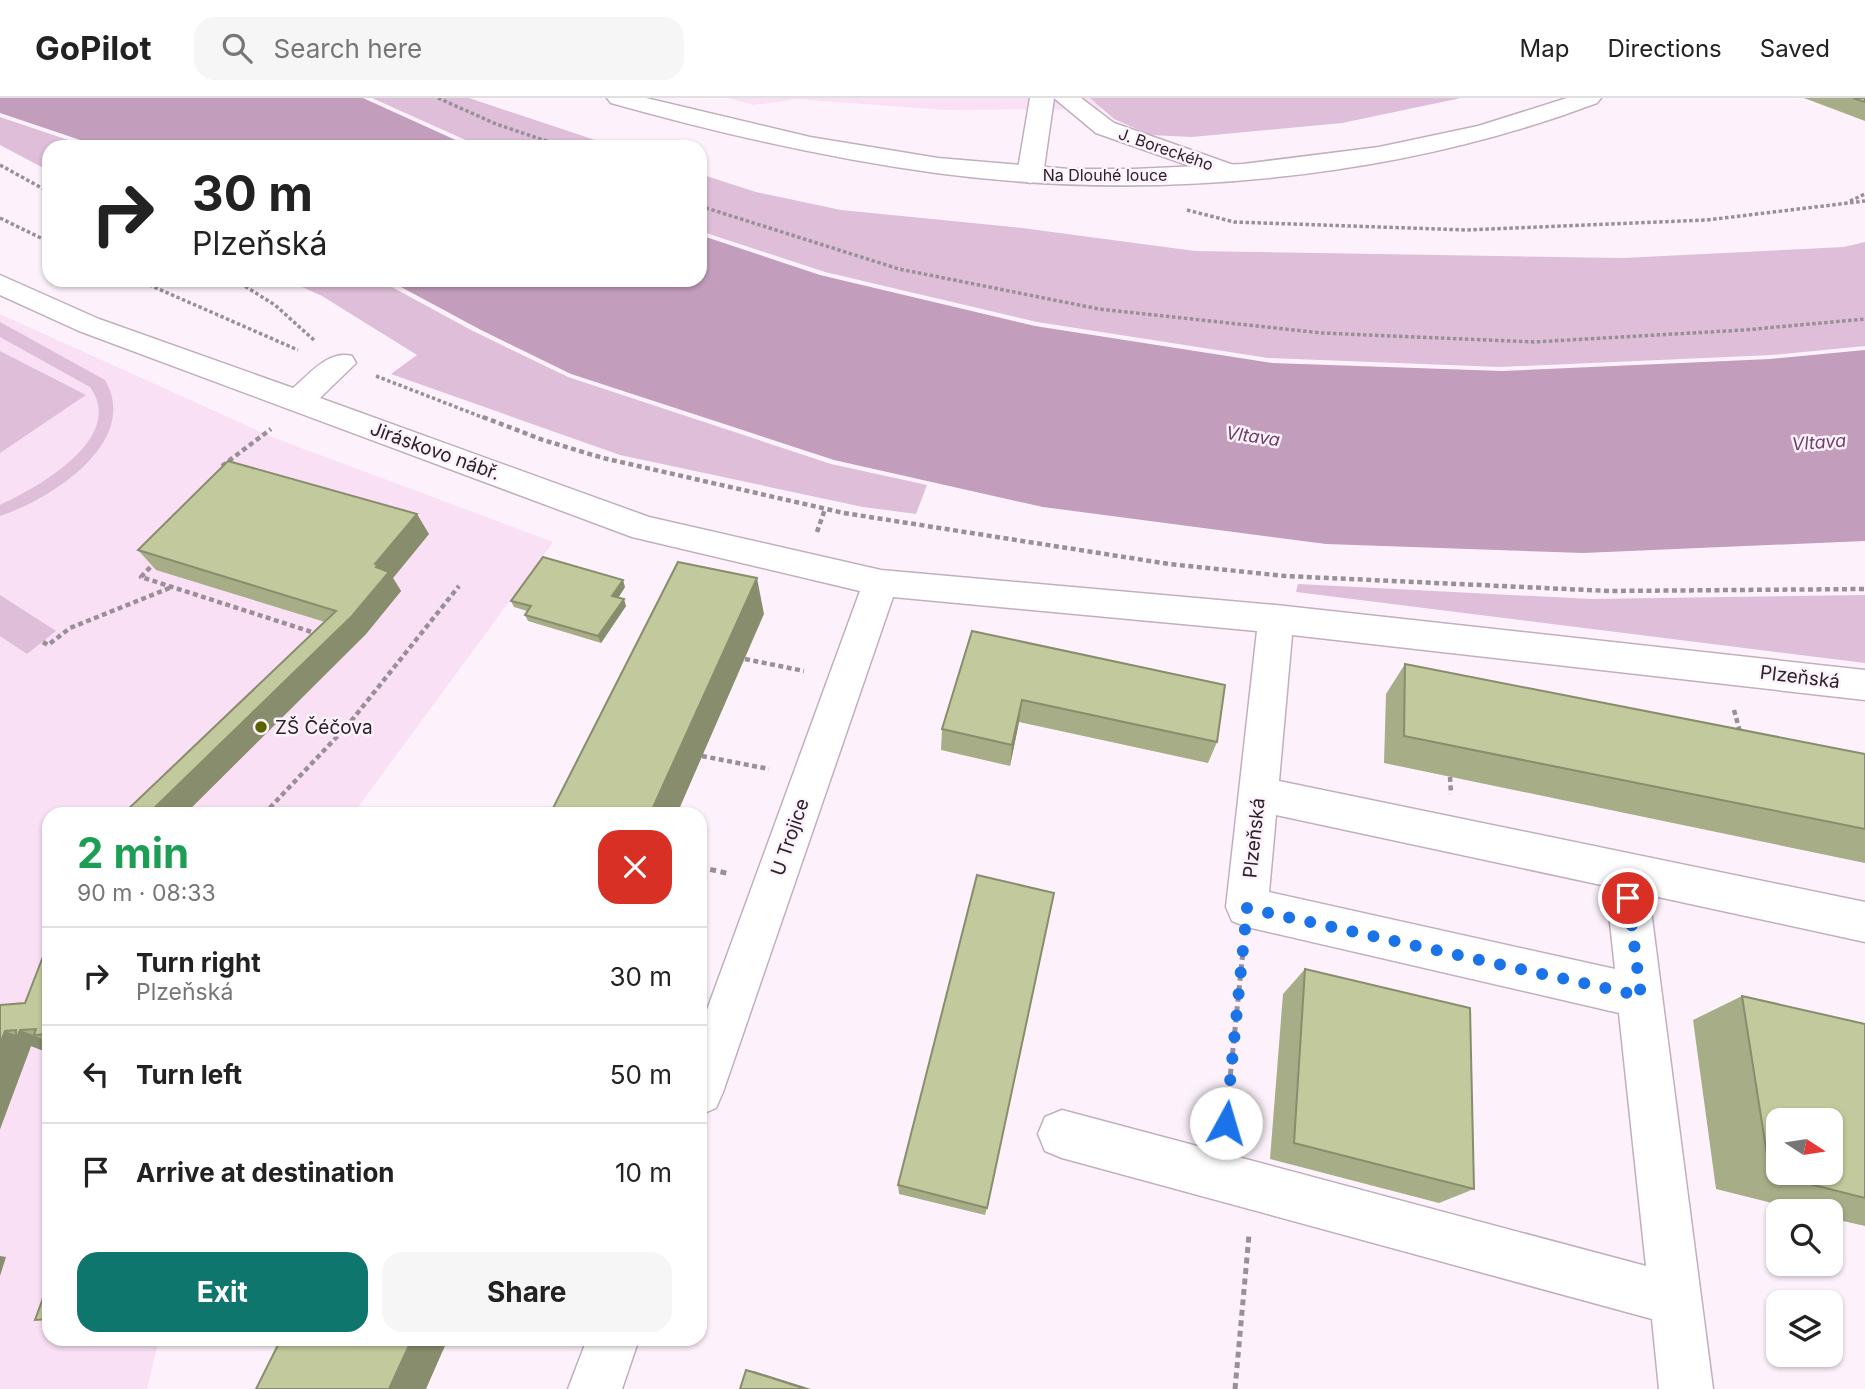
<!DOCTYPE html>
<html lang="en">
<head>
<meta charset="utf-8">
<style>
  body { margin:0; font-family:Inter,sans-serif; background:#f6f6f6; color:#222; height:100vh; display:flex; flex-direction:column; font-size:26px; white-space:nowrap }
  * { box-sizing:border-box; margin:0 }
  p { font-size:23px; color:#767676 }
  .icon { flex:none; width:38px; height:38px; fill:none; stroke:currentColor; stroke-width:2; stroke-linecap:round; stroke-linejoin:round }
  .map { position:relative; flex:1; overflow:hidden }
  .panel { position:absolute; left:42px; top:709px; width:665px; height:539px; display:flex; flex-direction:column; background:#fff; border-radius:21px; box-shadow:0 2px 5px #0004 }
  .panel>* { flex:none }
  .banner { position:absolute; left:42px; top:42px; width:665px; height:147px; border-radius:21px; box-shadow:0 2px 5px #0004; background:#fff; color:#222; overflow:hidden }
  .needle { width:46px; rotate:102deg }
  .controls { position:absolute; left:1766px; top:1010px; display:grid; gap:14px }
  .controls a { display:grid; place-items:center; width:77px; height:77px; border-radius:14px; background:#fff; box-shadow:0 2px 5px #0004; font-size:35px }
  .pin { position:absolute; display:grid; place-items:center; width:60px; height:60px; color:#fff; margin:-30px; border:4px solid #fff; border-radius:50%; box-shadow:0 2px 7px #0007 }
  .me { position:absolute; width:77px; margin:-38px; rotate:6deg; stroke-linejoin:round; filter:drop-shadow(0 0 5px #0008) }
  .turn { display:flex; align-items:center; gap:24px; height:147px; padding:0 35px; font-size:32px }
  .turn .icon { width:91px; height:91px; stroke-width:2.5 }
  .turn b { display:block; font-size:49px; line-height:60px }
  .round { display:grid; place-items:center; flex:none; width:74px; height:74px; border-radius:21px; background:#f6f6f6 }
  .headline { display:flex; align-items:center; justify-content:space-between; height:119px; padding:0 35px }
  h1 { font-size:42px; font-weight:700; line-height:52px; color:#1e9e55 }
  .button { display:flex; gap:14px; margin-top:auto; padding:14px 35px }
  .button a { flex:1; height:80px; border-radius:21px; background:#0f766e; color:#fff; font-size:28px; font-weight:700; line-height:80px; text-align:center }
  .button a+a { background:#f6f6f6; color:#222 }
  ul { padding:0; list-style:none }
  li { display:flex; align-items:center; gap:21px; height:98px; padding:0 35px; border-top:2px solid #e0e0e0 }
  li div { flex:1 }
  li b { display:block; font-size:26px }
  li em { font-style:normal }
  header { display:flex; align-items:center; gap:42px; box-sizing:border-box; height:98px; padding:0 35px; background:#fff; border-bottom:2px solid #e0e0e0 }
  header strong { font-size:33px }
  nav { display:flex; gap:38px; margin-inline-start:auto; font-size:24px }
  .search { width:490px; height:63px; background:#f6f6f6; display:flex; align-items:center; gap:18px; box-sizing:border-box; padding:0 24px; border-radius:21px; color:#767676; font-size:26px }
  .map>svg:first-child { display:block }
  .built { fill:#f9e0f5 }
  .green { fill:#debed8 }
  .water { fill:#c29dbc }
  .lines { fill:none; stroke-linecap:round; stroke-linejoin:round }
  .minor-casing { stroke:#c1afbe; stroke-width:3 }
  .major-casing { stroke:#c1afbe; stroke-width:3 }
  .path-far2 { stroke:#999097; stroke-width:3.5; stroke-dasharray:3.5 2.5; stroke-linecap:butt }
  .path-far1 { stroke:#999097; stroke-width:4.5; stroke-dasharray:5 3.5; stroke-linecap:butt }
  .path { stroke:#999097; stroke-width:5; stroke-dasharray:6 4.5; stroke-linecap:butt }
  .minor { fill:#fff; fill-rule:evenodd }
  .major { fill:#fff; fill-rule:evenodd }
  .wall { fill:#a7ad86 }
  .shaded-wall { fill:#888d6d }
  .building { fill:#c2c99c; stroke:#888d6d; stroke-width:2; fill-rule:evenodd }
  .route { stroke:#1a73e8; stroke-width:12; stroke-dasharray:0 21.6 }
  .poi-dot { fill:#5a6200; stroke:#fdf2fb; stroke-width:2.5 }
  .labels { text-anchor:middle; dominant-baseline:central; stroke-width:5; stroke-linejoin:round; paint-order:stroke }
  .far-street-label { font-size:16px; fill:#292228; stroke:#fdf2fb }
  .far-water-label { font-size:18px; font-style:italic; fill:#6e3e68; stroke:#fdf2fb }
  .street-label { font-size:19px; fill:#292228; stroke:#fdf2fb }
  .poi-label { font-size:19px; fill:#292228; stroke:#fdf2fb; text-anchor:start }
</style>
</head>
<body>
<header>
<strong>GoPilot</strong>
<div class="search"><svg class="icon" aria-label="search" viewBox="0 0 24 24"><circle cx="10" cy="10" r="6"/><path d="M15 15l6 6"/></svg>Search here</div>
<nav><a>Map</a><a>Directions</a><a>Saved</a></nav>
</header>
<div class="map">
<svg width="1865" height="1291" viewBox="0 0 1865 1291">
  <rect width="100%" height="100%" fill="#fdf2fb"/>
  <path class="built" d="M728,0H1269L1124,11L944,12L797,1L754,7Z
    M0,216L272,339L553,444L353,716H49V1241H159L147,1291H0Z"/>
  <path class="green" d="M372,0H469L616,49H481Z
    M1090,0H1461L1342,25L1192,39L1150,37L1114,21Z
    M0,19L89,49H49V73L0,47Z
    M700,76L756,94L841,112L1022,130L1195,153L1623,160L1844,149L1865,144V248L1772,257L1499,269L1268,260L1037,224L825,174L700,133Z
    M287,182H379L471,232L568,279L831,366L927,387L916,416L863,409L620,357L391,276L417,257L322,198Z
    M0,224L105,282C141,344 51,401 0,418V407C37,390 127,340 90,289L0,239Z
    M0,253L86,297L0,355Z
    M1298,486L1591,501L1865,497V565L1296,494Z
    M0,497L56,533L27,556L0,538Z"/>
  <path class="water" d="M0,0H363L471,49H101L0,15Z
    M700,137L820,177L1035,228L1272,265L1502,273L1770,261L1865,252V443L1583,455L1326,446L1043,409L834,362L571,276L481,232L388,182H700Z"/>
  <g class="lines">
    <defs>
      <path id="minor" d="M1030,0H1054L1043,77L1039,82L1030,85L1021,82L1017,77Z
        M1054,0H1081L1114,25L1242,70L1246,75L1242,80L1233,83L1224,80L1096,35Z
        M0,177L99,221L293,290C310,276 328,252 352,258L356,265L320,300L649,419L881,472L1276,507L1865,572V602L1292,537L1279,683L1865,804V844L1649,797L1713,1291H1659L1652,1221L1062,1060L1045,1053L1038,1036L1045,1019L1062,1012L1646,1168L1619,915L1247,829L1232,823L1226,809L1257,533L893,499L723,994L716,1010L700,1017V931L860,493L632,439L79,233L0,197ZM1276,717L1606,788L1615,871L1269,794Z
        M587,1241H639L622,1291H568Z"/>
      <path id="major" d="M607,0H646L810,39L938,60L1069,71H1134L1243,66L1379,49L1478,28L1567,0H1601L1597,5C1393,82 1152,104 936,75C826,60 718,35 611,5Z"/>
    </defs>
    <use href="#minor" class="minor-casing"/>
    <use href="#major" class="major-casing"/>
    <path class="path-far2" d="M438,0L496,26L564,49
      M0,67L49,94
      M1850,103L1865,96
      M700,108L899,171L1099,211L1322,235L1534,244L1744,232L1865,221
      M1187,112L1234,124L1467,132L1707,122L1865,103
      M0,120L49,144
      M138,182L298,252
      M235,182L275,207L315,243
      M376,278L487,321"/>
    <path class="path-far1" d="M483,319L543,342L603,360L844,415L1169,466L1285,478L1609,493L1865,491
      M222,368L271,331
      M817,434L825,411
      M156,463L141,479L318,536
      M43,544L48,547L70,530L172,489
      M745,561L804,573
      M1734,612L1740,634
      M702,658L769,671
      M1450,679L1451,696
      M264,716L348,627L459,488"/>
    <path class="path" d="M700,769L730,776
      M1225,1029L1243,853
      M1235,1291L1249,1137"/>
    <use href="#minor" class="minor"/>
    <use href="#major" class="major"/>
  </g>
  <path class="wall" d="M1804,0H1865V23Z
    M429,436L393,480L401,493L366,536L185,716H123L325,524L156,472L138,452Z
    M625,489L618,500L626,508L601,545L528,523L525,517L527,513L514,509L511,503Z
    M972,533L1217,644L1208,665L1019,624L1010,668L941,652L942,631Z
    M1405,566L1865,656V765L1384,665L1386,596Z
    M49,843V943H48L44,953L31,948L0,1031V907L25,905Z
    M1305,871L1474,1091L1439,1105L1270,1061L1283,896Z
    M1742,898L1865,926V1128L1830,1120V1113H1804L1716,1091L1693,922Z
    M898,1087L987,1110L985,1117L899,1096Z"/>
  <path class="shaded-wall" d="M417,416L429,436L393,480L401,493L366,536L185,716H148L352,518L376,469L375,466Z
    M757,480L764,516L677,716H650Z
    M623,482L625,489L615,505L612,498Z
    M624,501L626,508L601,545L598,538Z
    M1022,602L1019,624L1010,668L1012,647Z
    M20,932L48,943L44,953L31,948L0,1031V946L5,933L18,938Z
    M0,1158L6,1159L0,1178Z
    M412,1241H448L426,1291H389Z
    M746,1272L754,1273L811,1291H806Z"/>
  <path class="building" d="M1853,0H1865V4Z
    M228,363L417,416L375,466L378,467L376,469L389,474L352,518L148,716H123L336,513L138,452Z
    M543,459L623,482L612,498L624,501L598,538L525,517L531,508L511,503Z
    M678,464L757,480L650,716H550Z
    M972,533L1225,587L1217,644L1022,602L1012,647L942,631Z
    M1405,566L1865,656V731L1404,638Z
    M977,777L1054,795L987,1110L898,1087Z
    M49,843V936L34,937L36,931L20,932L16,942V932L5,933L0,946V907L25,905Z
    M1305,871L1470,910L1474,1091L1294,1045Z
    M1742,898L1865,926V1100L1770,1076ZM1778,1022H1830V1074H1778Z
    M49,1184V1221L35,1222Z
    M281,1241H412L389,1291H256Z
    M746,1272L806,1291H740Z"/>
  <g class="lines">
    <path class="route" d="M1226,1025L1247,810L1641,898L1628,800"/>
  </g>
  <circle class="poi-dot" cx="261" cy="629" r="7"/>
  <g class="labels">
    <g class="far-street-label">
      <text transform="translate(1166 51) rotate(19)">J. Boreckého</text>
      <text x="1105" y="77">Na Dlouhé louce</text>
    </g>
    <g class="far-water-label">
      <text transform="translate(1253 338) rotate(8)">Vltava</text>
      <text transform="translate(1819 344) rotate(-4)">Vltava</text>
    </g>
    <g class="street-label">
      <text transform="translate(435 353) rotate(20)">Jiráskovo nábř.</text>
      <text transform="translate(1800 579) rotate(7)">Plzeňská</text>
      <text transform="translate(790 739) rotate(-71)">U Trojice</text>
      <text transform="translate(1254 740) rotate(-84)">Plzeňská</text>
    </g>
    <g class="poi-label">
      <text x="275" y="629">ZŠ Čéčova</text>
    </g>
  </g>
</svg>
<div class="controls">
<a><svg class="needle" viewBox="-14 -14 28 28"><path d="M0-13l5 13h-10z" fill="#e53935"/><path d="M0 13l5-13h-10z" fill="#767676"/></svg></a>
<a><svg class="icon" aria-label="search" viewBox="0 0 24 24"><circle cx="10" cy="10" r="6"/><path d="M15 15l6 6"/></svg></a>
<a><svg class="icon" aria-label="layers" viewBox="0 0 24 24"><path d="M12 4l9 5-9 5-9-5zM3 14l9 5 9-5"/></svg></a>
</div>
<div class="pin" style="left:1628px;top:800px;background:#d93025"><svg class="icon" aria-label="arrive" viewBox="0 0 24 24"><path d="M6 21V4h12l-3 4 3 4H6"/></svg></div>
<svg class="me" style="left:1226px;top:1025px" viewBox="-20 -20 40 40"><circle r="19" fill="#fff"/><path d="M0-13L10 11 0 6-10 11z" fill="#1a73e8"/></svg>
<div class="banner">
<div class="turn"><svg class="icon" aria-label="right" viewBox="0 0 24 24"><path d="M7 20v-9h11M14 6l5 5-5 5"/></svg><div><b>30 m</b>Plzeňská</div></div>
</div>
<section class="panel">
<div class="headline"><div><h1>2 min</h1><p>90 m · 08:33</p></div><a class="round" style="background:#d93025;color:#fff"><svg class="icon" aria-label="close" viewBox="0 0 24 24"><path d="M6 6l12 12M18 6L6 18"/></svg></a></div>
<ul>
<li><svg class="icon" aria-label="right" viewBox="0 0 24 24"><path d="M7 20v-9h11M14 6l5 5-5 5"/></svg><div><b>Turn right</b><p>Plzeňská</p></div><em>30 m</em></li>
<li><svg class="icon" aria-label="left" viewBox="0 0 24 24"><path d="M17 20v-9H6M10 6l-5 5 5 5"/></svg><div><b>Turn left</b></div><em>50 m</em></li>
<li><svg class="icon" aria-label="arrive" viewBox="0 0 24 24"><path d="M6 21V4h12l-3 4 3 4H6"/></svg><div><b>Arrive at destination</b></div><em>10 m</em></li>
</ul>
<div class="button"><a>Exit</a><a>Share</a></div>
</section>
</div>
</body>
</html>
